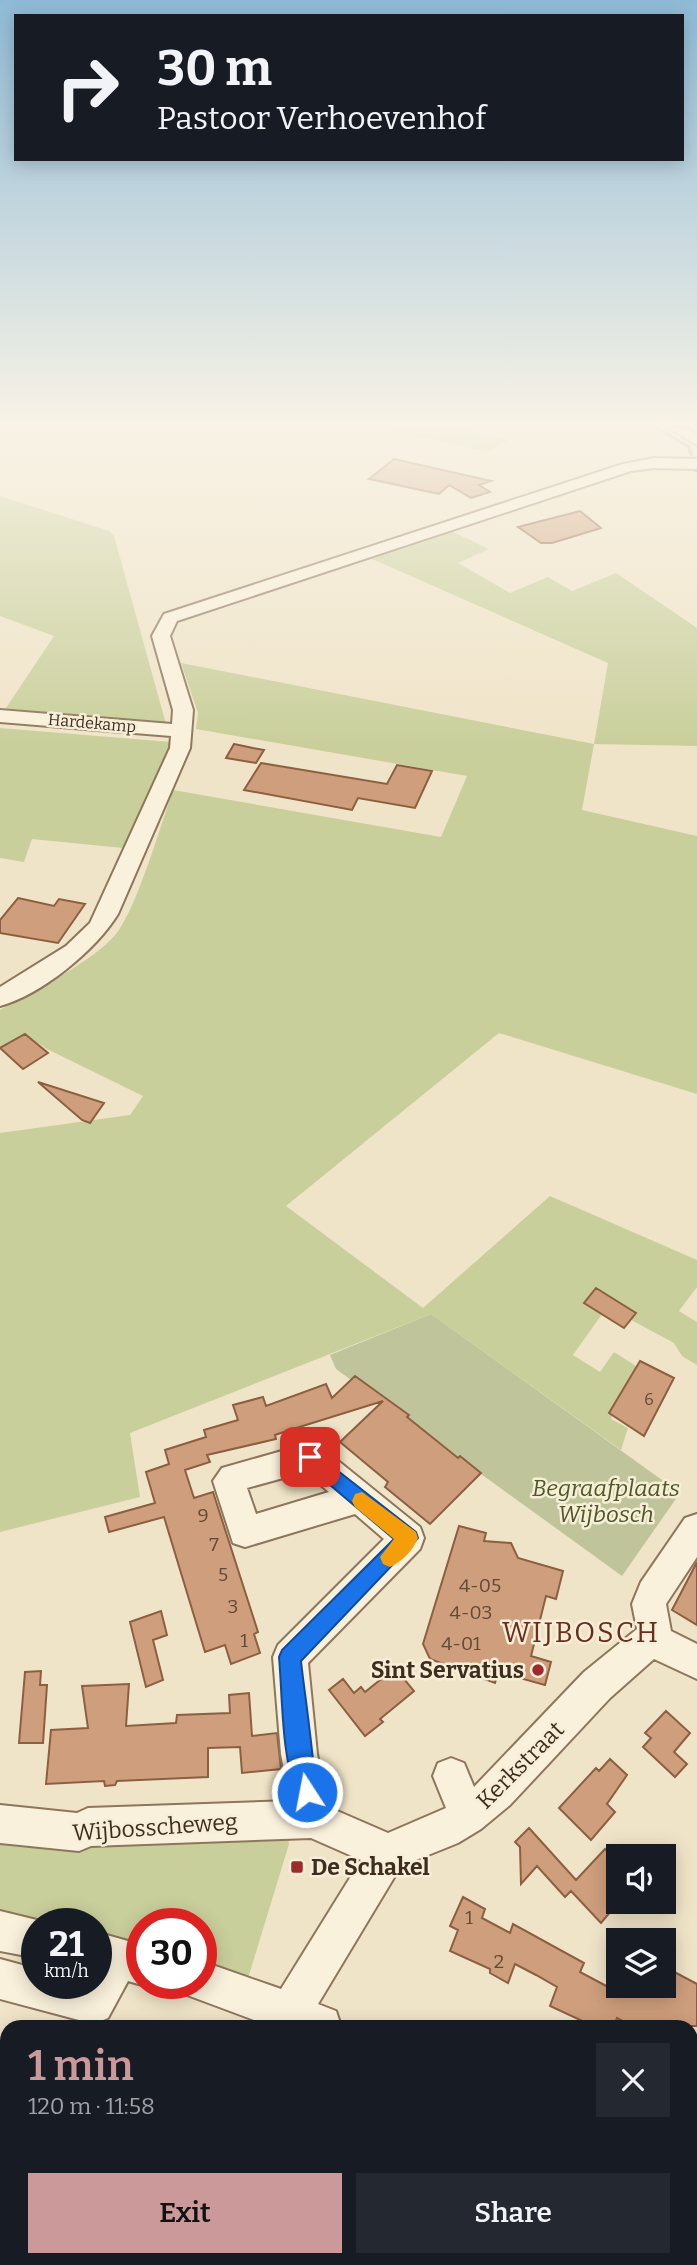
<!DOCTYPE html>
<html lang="en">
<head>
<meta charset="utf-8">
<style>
  body { margin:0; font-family:Bitter,serif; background:#242831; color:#f1f3f6; height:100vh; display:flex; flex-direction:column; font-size:26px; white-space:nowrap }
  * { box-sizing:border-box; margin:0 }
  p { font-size:23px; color:#9ea1a6 }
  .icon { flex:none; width:38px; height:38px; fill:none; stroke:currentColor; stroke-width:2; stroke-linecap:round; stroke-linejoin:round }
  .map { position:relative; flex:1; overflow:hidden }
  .panel { position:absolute; left:0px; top:2020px; width:698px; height:247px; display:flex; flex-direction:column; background:#171b24; border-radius:21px 21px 0 0; box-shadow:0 4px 18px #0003 }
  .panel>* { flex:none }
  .top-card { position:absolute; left:14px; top:14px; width:670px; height:147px; border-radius:0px; box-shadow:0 4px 18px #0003; background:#171b24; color:#f1f3f6; overflow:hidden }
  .tools { position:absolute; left:606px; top:1844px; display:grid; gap:14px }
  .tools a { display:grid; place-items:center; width:70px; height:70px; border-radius:0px; background:#171b24; box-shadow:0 4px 18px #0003; font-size:35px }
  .speed { position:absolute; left:21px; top:1908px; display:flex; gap:14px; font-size:35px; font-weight:700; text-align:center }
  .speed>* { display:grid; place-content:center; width:91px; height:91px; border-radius:50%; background:#171b24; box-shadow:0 4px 18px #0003; line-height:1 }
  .speed small { font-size:18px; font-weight:400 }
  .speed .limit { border:10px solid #d22; background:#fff; color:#111 }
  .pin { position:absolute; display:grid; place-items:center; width:60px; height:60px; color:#fff; margin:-30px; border-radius:14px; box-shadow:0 4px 10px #0006 }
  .me { position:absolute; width:77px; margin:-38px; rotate:349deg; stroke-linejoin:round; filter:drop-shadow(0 0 5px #0008) }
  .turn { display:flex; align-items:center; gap:24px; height:147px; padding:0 28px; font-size:32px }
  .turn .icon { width:91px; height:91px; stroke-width:2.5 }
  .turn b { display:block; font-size:49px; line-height:60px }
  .round { display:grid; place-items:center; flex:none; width:74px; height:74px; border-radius:0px; background:#242831 }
  .summary { display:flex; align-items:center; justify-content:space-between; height:119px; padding:0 28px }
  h1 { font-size:42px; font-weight:600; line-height:52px; color:#cc999b }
  .action { display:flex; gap:14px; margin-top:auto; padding:14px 28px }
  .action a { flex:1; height:80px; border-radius:0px; background:#cc999b; color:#111; font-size:28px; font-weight:600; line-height:80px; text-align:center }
  .action a+a { background:#242831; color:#f1f3f6 }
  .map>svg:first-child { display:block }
  .green { fill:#c9cf9b }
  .cemetery { fill:#bfc49a }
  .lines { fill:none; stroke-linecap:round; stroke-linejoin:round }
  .stream { stroke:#6f938a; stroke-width:3.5 }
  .building { fill:#cf9f7d; stroke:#8d5f41; stroke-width:2 }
  .minor-casing { stroke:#8d765c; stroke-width:4 }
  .minor { fill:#faf1dc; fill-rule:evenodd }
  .route { fill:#1a73e8; stroke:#114b97; stroke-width:2 }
  .slow { fill:#f59e0b }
  .poi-dot { fill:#9e2a2b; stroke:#f7eed8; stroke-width:2.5 }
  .labels { text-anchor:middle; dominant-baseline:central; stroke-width:5; stroke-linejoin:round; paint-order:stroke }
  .far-street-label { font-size:16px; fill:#3d2e20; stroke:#f7eed8 }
  .number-label { font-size:16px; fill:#624a37 }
  .near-number-label { font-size:19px; fill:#624a37 }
  .near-park-label { font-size:23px; font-style:italic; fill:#4d5a26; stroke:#f7eed8 }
  .near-poi-label { font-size:23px; font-weight:bold; fill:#3d2e20; stroke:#f7eed8; text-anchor:end }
  .near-street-label { font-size:23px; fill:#3d2e20; stroke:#f7eed8 }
  .near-quarter-label { font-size:28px; letter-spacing:2px; fill:#6b2e1e; stroke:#f7eed8 }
</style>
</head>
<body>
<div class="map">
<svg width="697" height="2265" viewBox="0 0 697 2265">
  <rect width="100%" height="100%" fill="#f0e4c8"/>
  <path class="green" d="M383,428H463L510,440L486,452Z
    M0,496L109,531L114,536L166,724L4,711L54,636L0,616Z
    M453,532L489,549L458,563L510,593L548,577L572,591L616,573L697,628V746L594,744L582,810L697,836V1094L499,1033L286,1206L423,1308L550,1196L697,1260V1287L679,1311L697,1322V1365L682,1356L674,1343L607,1307L573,1355L600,1372L614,1352L636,1366L611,1419L628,1428L621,1450L431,1314L130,1433L140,1497L0,1532V1133L130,1115L143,1096L47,1049L26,1035L0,1050V1010C32,991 93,962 116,934C137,908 161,824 173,790L441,837L467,776L196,729L198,713L181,663L594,744L608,663L372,559Z
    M0,728L171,742L133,849L32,839L24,862L0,858Z
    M288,1838L289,1844L246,1985L201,1972V1923H142V1946L96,1935V1923H48L0,1912V1842Z"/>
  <path class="cemetery" d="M431,1314L680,1493L622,1576L336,1369L330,1355Z"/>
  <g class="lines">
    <path class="stream" d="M658,428L689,447L691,454
      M694,469L697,471"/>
  </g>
  <path class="building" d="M394,459L491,481L479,485L490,492L471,498L449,485L439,494L369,479Z
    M580,511L601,528L552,543H541L518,527Z
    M234,744L253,748L264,750L256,763L226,758Z
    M261,763L387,784L397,765L432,771L415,808L358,798L352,810L244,790Z
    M18,898L54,906L59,899L85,904L58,943L0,933V920Z
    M25,1034L48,1053L23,1069L0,1048Z
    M38,1082L104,1103L90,1123L82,1120Z
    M596,1288L636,1313L624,1328L584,1303Z
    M640,1361L674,1378L644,1436L609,1413Z
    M355,1376L409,1415L407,1417L458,1458L460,1456L481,1473L430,1524L385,1487L388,1482L340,1442L383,1401L293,1429L275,1435L276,1439L207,1455L210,1462L185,1470L194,1498L213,1492L258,1632L254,1634L260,1653L231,1664L225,1645L205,1652L164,1517L109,1532L105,1517L155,1503L146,1472L169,1464L165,1450L206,1437L204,1430L238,1420L233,1405L263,1397L266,1406L326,1384L332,1398Z
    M459,1526L486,1533L484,1541L511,1543L518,1558L563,1571L556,1599L546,1596L531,1656L551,1662L545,1685L498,1672L495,1683L430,1659L423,1644Z
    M697,1562V1625L672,1610Z
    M161,1611L167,1635L153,1640L163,1680L146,1687L130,1622Z
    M395,1668L414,1691L380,1719L383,1722L365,1736L329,1690L343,1679L354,1693L361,1687L365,1692Z
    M41,1671L40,1685H47L43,1743H19L25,1672Z
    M129,1684L126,1726L176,1723L177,1715L230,1713L229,1695L249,1693L252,1736L277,1733L281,1769L242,1773L240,1747L208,1748V1777L117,1781L115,1785L105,1786L104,1781L46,1784L51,1730L88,1728L82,1686Z
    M666,1711L690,1733L674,1752L687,1764L675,1777L643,1747L651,1738L645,1733Z
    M610,1759L627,1775L607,1804L615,1812L591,1840L559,1808L596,1768L599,1771Z
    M529,1828L576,1880L605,1849L618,1863V1903L601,1923L571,1891L565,1897L537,1866L521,1884L520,1847L515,1842Z
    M463,1897L485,1909L482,1918L510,1933L513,1924L584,1963L580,1972L610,1988L613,1979L618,1981V1986H663V1966L697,1984V2026H632L617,2018L614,2026H593L550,2006L557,1987L536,1975L515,1964L508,1983L490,1973V1969L450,1951L458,1930L450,1926Z"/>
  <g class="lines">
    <defs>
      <path id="minor" d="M669,428H686L697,435V445Z
        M654,458L697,459V469L654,468L631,471L177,621L170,636L193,710L190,748L118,914C96,950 41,995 0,1006V987L66,946L90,923L170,748L171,736L0,722V710L172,724L173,710L152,636L164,614L623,464Z
        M310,1443L321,1447L420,1527L424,1538L420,1549L308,1663L317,1754L328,1807L388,1833L446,1808L433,1776L438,1763L451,1758L464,1763L474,1787L584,1672L637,1629L632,1604L641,1582L685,1518L697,1514V1557L666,1604L671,1631L697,1644V1679L654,1659L610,1698L510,1805L481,1829L458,1843L401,1866L318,2004L336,2011L341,2026H255L257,2021L187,1995L182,1983H201V1961L281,1989L361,1860L311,1838L91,1846L79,1851L0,1843V1805L77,1813L88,1808L290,1801L281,1754L273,1657L278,1645L384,1539L355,1514L245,1547L233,1543L213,1481L222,1468ZM305,1472L329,1492L256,1514L247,1488Z
        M0,1911L49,1923H37V1958L0,1951Z
        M96,1932L142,1945V1983H147L142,1985L128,1981L108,2018L94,2024L0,1999V1959L37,1969V1983H96Z
        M691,2151L697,2154V2199L691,2196Z
        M691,2205L697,2207V2253L691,2251Z
        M7,2254V2259H53L51,2265H2Z
        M390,2259H435L434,2265H388Z"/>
    </defs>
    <use href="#minor" class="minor-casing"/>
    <use href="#minor" class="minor"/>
  </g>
  <linearGradient id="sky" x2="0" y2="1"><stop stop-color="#8fbad6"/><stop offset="0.57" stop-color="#f8f3e6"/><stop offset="1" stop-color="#f8f3e6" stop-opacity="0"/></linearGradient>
  <rect width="697" height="745" fill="url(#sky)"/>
  <path class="route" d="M310,1449L416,1532L418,1538L301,1661C303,1682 319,1790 315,1800L307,1804L299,1800C281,1758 283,1703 279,1657L282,1650L394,1539L304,1463L301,1457L304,1451Z"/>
  <path class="slow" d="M362,1492L416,1532L418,1538C413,1550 402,1562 390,1567L383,1564L380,1557L394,1539L355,1507L352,1501L355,1494Z"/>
  <g class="poi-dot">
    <circle cx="538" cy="1670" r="7"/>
    <rect x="290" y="1860" width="14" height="14" rx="3.5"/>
  </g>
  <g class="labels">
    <g class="far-street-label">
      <text transform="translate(92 723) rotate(5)">Hardekamp</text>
    </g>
    <g class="number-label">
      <text x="649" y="1399">6</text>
    </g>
    <g class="near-number-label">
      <text x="203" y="1515">9</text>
      <text x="214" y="1544">7</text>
      <text x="223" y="1574">5</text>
      <text x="480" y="1585">4-05</text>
      <text x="233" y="1606">3</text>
      <text x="471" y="1612">4-03</text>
      <text x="244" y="1640">1</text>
      <text x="461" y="1643">4-01</text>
      <text x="469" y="1917">1</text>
      <text x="499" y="1961">2</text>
    </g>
    <g class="near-park-label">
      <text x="606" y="1488">Begraafplaats<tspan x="606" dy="26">Wijbosch</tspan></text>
    </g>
    <g class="near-poi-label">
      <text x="524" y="1670">Sint Servatius</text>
      <text x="311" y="1867" text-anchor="start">De Schakel</text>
    </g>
    <g class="near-street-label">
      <text transform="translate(520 1765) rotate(-45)">Kerkstraat</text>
      <text transform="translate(155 1827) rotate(-4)">Wijbosscheweg</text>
    </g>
    <g class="near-quarter-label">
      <text x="581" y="1632">WIJBOSCH</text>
    </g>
  </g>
</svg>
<div class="tools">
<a><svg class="icon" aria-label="sound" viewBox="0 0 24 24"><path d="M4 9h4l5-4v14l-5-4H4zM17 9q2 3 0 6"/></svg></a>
<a><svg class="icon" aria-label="layers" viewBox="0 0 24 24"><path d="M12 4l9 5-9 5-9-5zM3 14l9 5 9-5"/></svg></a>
</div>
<div class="speed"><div>21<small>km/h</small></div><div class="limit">30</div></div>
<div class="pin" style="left:310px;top:1457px;background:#d93025"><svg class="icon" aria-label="arrive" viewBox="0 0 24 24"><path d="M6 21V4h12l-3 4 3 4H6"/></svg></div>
<svg class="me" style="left:307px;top:1792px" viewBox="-20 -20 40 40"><circle r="17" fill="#1a73e8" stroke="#fff" stroke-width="3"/><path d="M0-11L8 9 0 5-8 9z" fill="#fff"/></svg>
<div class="top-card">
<div class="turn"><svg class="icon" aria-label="right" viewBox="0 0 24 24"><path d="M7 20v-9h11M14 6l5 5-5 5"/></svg><div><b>30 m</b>Pastoor Verhoevenhof</div></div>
</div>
<section class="panel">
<div class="summary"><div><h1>1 min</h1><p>120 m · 11:58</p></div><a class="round"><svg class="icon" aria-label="close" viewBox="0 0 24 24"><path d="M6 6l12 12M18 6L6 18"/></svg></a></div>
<div class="action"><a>Exit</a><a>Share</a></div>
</section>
</div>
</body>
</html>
